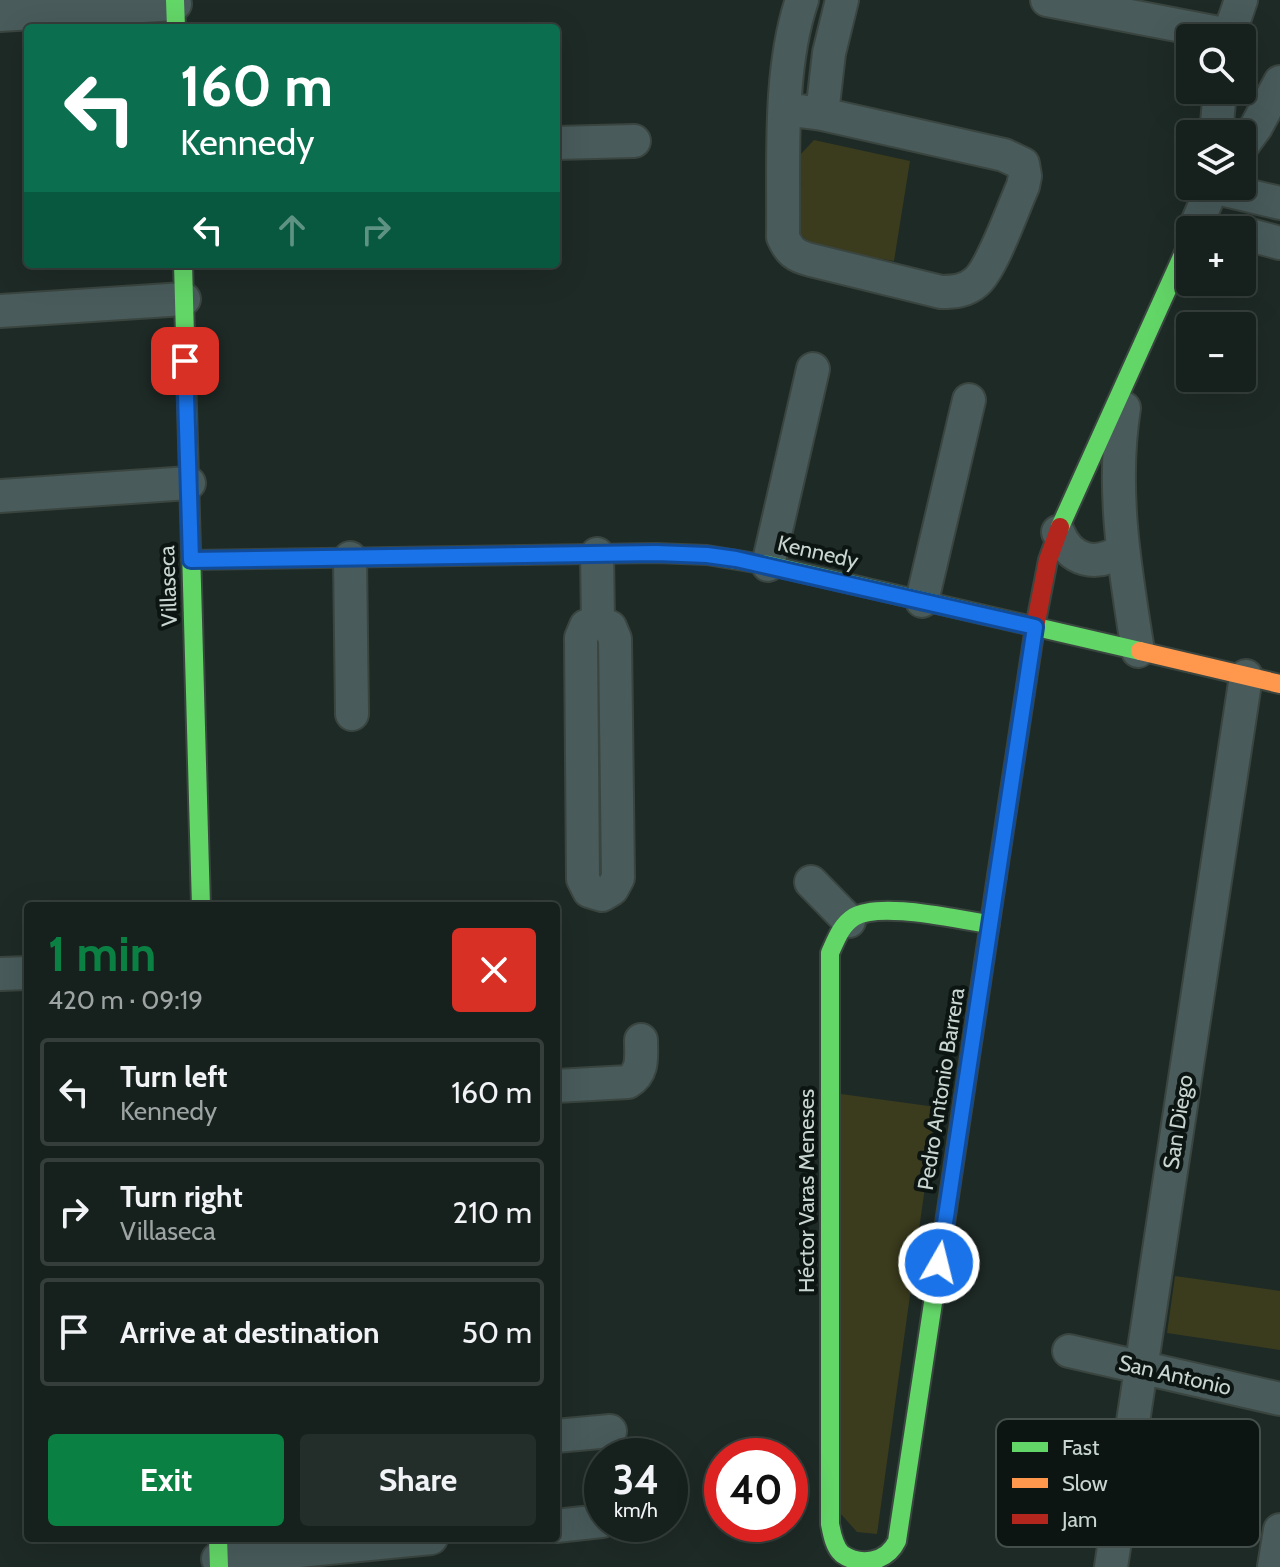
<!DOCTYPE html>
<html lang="en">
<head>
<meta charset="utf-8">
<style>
  body { margin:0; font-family:Cabin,sans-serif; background:#232d29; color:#f1f3f6; height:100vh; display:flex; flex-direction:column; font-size:30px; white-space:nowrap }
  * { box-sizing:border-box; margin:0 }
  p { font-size:26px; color:#9ea3a3 }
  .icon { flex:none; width:44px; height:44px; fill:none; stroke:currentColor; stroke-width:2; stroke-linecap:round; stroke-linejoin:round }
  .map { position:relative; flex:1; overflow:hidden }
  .sheet { position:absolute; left:24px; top:902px; width:536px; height:640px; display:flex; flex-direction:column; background:#16201c; border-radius:8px; box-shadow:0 8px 32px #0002,0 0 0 2px #353e3b }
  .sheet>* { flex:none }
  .top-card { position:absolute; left:24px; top:24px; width:536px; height:244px; border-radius:8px; box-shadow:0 8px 32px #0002,0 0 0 2px #353e3b; background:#0b6e4f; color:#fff; overflow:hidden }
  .fabs { position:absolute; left:1176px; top:24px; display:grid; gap:16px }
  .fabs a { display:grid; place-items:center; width:80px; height:80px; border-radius:8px; background:#16201c; box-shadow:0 8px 32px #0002,0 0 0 2px #353e3b; font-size:40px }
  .speed { position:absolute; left:584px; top:1438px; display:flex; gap:16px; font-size:40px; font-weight:700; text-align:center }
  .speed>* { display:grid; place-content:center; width:104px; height:104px; border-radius:50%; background:#16201c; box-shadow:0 8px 32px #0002,0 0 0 2px #353e3b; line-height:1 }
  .speed small { font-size:20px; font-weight:400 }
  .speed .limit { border:12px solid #d22; background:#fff; color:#111 }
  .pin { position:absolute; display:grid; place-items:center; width:68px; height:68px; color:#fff; margin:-34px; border-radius:16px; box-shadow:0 4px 12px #0006 }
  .me { position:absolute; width:88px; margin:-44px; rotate:8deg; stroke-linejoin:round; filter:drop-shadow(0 0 6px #0008) }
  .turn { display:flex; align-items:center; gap:28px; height:168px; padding:0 24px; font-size:36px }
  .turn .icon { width:104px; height:104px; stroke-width:2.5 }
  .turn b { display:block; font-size:56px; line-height:68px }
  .lanes { display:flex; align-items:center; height:76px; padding:0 24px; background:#0003; justify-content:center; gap:40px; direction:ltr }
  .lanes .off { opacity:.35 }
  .round { display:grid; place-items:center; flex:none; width:84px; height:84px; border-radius:8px; background:#232d29 }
  .headline { display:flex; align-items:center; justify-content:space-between; height:136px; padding:0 24px }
  h1 { font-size:48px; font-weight:800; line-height:60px; color:#0b8043 }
  .primary-button { display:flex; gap:16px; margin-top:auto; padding:16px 24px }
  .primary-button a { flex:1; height:92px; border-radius:8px; background:#0b8043; color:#fff; font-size:32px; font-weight:800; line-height:92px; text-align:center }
  .primary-button a+a { background:#232d29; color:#f1f3f6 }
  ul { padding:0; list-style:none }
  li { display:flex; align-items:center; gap:24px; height:108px; margin:0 16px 12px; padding:0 8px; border:4px solid #353e3b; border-radius:8px }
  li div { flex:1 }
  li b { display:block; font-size:30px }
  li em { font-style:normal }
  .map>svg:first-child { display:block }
  .green { fill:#3b3c1d }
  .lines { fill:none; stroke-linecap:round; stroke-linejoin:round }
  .street-casing { stroke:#3a4540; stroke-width:36 }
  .fast-casing { stroke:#3a4540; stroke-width:22 }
  .slow-casing { stroke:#3a4540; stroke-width:22 }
  .jam-casing { stroke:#3a4540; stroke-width:22 }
  .street { stroke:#495b5b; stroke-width:32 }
  .fast { stroke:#63d668; stroke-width:18 }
  .slow { stroke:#ff974d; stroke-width:18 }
  .jam { stroke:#b3261e; stroke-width:18 }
  .route-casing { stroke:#114b97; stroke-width:20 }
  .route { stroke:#1a73e8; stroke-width:14 }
  .labels { text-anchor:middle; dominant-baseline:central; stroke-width:8; stroke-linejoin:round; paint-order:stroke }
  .street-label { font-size:22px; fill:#c8d5d0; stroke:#0c1512 }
  .key { fill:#0c1512; stroke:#444f4b; stroke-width:2 }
  .key-label { font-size:22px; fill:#c8d5d0 }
</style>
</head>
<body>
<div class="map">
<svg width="1280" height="1567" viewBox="0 0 1280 1567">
  <rect width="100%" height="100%" fill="#1e2a26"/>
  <path class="green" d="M814,140L910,161L894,261C868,256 816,255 800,233L799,156Z
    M841,1094L936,1107L877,1534L857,1532L840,1513Z
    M1175,1276L1280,1291V1350L1167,1333Z"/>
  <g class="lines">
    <defs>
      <path id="street" d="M1047,0L1229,35
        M0,15L175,4
        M1228,38L1241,0
        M785,109L822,114L1004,155L1023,164L1025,176L1023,186C1013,208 992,269 976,282C966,291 954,292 941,292L811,260C795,256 789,251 783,237C784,162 778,71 802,0
        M822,114L829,53L842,0
        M1216,134L1220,90
        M556,143L634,141
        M1242,146L1256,127L1280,82
        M1212,187L1280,203
        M1194,230L1213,186
        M1242,233L1280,243
        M0,311L184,299
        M1124,408C1111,489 1125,570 1138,651
        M0,496L189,483
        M1058,532C1070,561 1096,568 1122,550
        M597,554L598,622
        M350,558L352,714
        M768,565L813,369
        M922,601L969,400
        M598,622L610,627L615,639L618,878L612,889L602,895L589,891L583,879L581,638L586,626Z
        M811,882L849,921
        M0,974L28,973
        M556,1086L628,1082C644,1072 641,1057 641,1040
        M1069,1351L1280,1399
        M556,1436L610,1431
        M556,1526L602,1521
        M218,1559L431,1538
        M1111,1567L1246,676
        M1274,1567L1280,1530"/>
      <path id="fast" d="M175,0L176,28
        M183,264L201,906
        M1060,527L1190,239
        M191,560L656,553L707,555L768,565L1140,651
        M936,1283L897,1541C887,1562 861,1567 842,1554C834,1547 832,1534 830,1524V953C836,940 841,925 854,917C881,901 958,920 990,924
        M218,1538L219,1567"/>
      <path id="slow" d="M1140,651L1280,684
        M936,1283L997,876"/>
      <path id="jam" d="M997,876L1035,627L1048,560L1060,527"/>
    </defs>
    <use href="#street" class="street-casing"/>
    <use href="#fast" class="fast-casing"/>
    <use href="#slow" class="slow-casing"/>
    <use href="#jam" class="jam-casing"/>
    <use href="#street" class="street"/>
    <use href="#fast" class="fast"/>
    <use href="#slow" class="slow"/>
    <use href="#jam" class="jam"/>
  </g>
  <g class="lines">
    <defs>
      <path id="route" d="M185,361L191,560L656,553L707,555L736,559L1035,627L939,1263"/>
    </defs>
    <use href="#route" class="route-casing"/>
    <use href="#route" class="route"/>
  </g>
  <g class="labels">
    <g class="street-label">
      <text transform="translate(818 552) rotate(13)">Kennedy</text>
      <text transform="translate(168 586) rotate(-92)">Villaseca</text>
      <text transform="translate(941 1089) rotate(-81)">Pedro Antonio Barrera</text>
      <text transform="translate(1178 1122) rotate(-81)">San Diego</text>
      <text transform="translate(806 1191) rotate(-90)">Héctor Varas Meneses</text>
      <text transform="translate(1175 1375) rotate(13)">San Antonio</text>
    </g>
  </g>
  <rect x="996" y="1419" width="264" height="128" rx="12" class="key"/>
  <rect x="1012" y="1442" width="36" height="10" fill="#63d668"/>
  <rect x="1012" y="1478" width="36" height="10" fill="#ff974d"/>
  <rect x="1012" y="1514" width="36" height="10" fill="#b3261e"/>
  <g class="key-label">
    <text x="1062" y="1455">Fast</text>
    <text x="1062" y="1491">Slow</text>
    <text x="1062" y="1527">Jam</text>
  </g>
</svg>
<div class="fabs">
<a><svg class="icon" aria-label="search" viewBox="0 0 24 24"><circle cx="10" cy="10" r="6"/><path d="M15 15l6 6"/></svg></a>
<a><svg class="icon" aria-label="layers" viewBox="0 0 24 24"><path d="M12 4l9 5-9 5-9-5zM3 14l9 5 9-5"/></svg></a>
<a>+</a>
<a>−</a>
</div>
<div class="speed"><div>34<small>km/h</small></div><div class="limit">40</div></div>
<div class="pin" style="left:185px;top:361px;background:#d93025"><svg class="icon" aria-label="arrive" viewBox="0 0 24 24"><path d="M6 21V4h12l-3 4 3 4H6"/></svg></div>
<svg class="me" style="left:939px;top:1263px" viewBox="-20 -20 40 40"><circle r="17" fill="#1a73e8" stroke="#fff" stroke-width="3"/><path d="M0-11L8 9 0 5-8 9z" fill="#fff"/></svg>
<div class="top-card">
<div class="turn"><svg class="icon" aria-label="left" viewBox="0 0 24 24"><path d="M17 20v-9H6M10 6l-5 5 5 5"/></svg><div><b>160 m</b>Kennedy</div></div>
<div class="lanes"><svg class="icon" aria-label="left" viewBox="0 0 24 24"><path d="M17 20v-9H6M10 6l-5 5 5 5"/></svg><svg class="icon off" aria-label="ahead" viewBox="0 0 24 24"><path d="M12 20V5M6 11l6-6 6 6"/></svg><svg class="icon off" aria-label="right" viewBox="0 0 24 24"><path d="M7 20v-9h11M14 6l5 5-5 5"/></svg></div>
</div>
<section class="sheet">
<div class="headline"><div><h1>1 min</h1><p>420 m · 09:19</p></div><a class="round" style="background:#d93025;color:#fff"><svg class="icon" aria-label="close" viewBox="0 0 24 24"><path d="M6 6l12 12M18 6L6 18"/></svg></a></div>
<ul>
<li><svg class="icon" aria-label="left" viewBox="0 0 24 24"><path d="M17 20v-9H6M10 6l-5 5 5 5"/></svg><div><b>Turn left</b><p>Kennedy</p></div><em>160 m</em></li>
<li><svg class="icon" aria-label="right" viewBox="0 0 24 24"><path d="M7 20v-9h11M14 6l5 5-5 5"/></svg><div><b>Turn right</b><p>Villaseca</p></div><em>210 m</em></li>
<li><svg class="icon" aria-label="arrive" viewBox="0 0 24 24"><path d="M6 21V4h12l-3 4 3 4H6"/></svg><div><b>Arrive at destination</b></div><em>50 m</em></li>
</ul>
<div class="primary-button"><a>Exit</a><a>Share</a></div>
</section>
</div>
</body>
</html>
